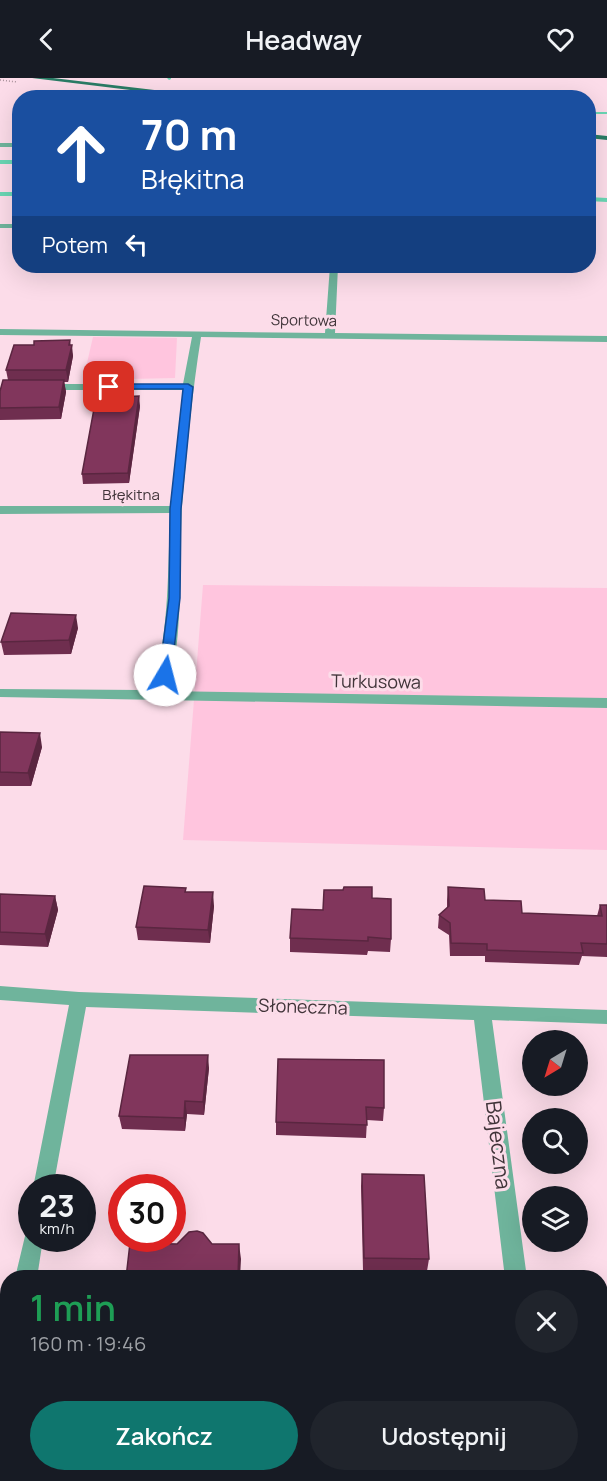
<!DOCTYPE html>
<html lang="pl">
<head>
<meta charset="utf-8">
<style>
  body { margin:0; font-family:Manrope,sans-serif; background:#20242c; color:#f1f3f6; height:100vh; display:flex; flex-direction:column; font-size:22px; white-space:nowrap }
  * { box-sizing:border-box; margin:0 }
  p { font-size:20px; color:#9ea1a6 }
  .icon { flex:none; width:33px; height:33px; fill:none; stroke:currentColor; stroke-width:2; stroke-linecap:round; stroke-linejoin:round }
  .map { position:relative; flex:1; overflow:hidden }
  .sheet { position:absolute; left:0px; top:1192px; width:608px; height:212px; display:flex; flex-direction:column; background:#171b24; border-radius:24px 24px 0 0; box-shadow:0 6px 24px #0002 }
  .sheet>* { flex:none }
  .guide { position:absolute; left:12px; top:12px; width:584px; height:183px; border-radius:24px; box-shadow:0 6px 24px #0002; background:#1a4fa0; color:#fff; overflow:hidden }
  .needle { width:39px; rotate:218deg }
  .fabs { position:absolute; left:522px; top:952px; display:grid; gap:12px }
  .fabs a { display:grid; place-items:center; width:66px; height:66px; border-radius:50%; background:#171b24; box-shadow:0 6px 24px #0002; font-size:30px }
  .speed { position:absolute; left:18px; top:1096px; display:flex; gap:12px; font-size:30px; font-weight:700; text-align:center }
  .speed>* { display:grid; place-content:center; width:78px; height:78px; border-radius:50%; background:#171b24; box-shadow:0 6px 24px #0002; line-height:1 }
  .speed small { font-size:15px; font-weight:400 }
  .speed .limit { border:9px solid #d22; background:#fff; color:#111 }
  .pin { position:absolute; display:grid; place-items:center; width:51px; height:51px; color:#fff; margin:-26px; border-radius:12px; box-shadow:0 3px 9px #0006 }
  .me { position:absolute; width:66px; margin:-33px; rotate:8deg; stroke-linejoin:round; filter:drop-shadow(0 0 4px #0008) }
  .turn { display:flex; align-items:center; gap:21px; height:126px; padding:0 30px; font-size:27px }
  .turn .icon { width:78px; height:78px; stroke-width:2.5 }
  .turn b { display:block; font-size:42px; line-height:51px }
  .then { display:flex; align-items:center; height:57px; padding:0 30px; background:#0003; gap:12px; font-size:22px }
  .round { display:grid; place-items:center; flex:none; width:63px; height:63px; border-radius:32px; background:#20242c }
  .summary { display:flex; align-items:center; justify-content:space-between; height:102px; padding:0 30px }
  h1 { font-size:36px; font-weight:600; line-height:45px; color:#1e9e55 }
  .button { display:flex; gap:12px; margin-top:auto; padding:12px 30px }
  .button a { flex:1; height:69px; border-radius:36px; background:#0f766e; color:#fff; font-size:24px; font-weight:600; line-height:69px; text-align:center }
  .button a+a { background:#20242c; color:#f1f3f6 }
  header { display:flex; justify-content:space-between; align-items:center; height:78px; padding:0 30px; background:#171b24; font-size:27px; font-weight:600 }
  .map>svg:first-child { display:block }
  .green { fill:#ffc5de }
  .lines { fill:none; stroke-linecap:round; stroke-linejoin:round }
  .stream { fill:#6ad6b4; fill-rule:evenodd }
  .path { stroke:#a9929b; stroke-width:1.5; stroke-dasharray:1 2; stroke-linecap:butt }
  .minor { fill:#6fb49c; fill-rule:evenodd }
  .major { fill:#297c65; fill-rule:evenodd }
  .wall { fill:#6f2e4f }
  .shaded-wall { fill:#5a2640 }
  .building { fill:#81365c; stroke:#5a2640; stroke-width:1.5 }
  .route { fill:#1a73e8; stroke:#114b97; stroke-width:1.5 }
  .labels { text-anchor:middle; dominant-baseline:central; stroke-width:6; stroke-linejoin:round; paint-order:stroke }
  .far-street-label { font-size:15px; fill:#403439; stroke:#fcdce9 }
  .street-label { font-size:18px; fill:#403439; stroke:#fcdce9 }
  .near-street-label { font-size:21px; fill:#403439; stroke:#fcdce9 }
</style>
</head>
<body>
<header><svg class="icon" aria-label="back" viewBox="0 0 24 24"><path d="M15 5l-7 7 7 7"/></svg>Headway<svg class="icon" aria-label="heart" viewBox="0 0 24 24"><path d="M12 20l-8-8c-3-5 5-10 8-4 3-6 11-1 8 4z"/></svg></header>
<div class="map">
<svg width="607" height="1403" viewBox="0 0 607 1403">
  <rect width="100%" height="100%" fill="#fcdce9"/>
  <path class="green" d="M93,259L177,260L175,300L83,302Z
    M203,507L607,510V772L183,762Z"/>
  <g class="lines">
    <path class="stream" d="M167,0H171V1L169,2Z
      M588,34H607V36H588Z
      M0,82H20V86H0Z
      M0,114H20V118H0Z
      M588,119L607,120V124L588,123Z"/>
    <path class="path" d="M0,2L17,4"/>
    <path class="minor" d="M0,65H20V69H0Z
      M0,146H20V150H0Z
      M330,188H338L335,255L607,258V264L201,259C192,315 187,371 182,428C179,465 185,588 164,613L607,620V630L0,619V611L143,612L154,607C169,551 168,492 170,435L0,436V428H171L183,312H46L41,309L46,306H183L192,259L0,257V251L325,255Z
      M0,908L79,914L607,932V946L492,942L527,1200H505L474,942L86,929L53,1110H33L69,927L0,922Z
      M32,1152V1161H43L37,1200H15L26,1154Z
      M8,1288V1347L0,1350V1291Z
      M526,1396H550V1403H526Z"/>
    <path class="major" d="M32,0H53L222,20H196Z
      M588,56L607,58V62L588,60Z"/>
  </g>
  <path class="wall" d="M70,267L73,278L68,304H64L66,314L61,341L0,342V313L8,302L6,292Z
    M140,328L129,405L83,406L82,396Z
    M78,550L71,576L4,577L1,564Z
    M0,654L42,669L31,708H0Z
    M448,809L522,835L597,838L600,827H607V879L582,878L579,887L485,884V878H450L449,857L438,850L439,837L447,830V822Z
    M186,810V814L214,828L210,865L138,862L136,849Z
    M0,816L55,818L58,832L48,869L0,867Z
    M372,820L391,861L390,874L368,873L367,877L290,874V860L323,832Z
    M384,982V1030L383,1043L367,1042L366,1060L276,1057V1044Z
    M209,990L204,1037L187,1036L185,1053L122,1051L119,1038Z
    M362,1096L429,1181L427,1193L363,1192L361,1108Z
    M600,1294H607V1381L600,1380Z"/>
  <path class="shaded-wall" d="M70,262L71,271L72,267L73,278L68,304L66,292Z
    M64,302L66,314L61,341L59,329Z
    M139,318L140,328L129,405L128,395Z
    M76,537L78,550L71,576L69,562Z
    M40,655L42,669L31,708L28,695Z
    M213,814L214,828L210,865L208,852Z
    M55,818L58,832L48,869L45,856Z
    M208,977L209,990L204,1037L203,1024Z
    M185,1023L187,1036L185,1053L184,1040Z
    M239,1166L241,1181L240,1200H238Z"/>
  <path class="building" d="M70,262L69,267H72L66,292H6L14,267H34V263Z
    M3,302H64L59,329L0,330V313Z
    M139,318L128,395L82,396L96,320Z
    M11,535L76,537L69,562L1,564Z
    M0,654L40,655L28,695L0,694Z
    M144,808L186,810L185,814H213L208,852L136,849Z
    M344,809H372V820L391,821V861L368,859V863L290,860L292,831L323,832L324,812H343Z
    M448,809L484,811L485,822L521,823L522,835L602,838L600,827H607V866L581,865L583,875L487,872V866L451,865L450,845L439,837L449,828Z
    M0,816L55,818L45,856L0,854Z
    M130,977H208L203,1024L185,1023L184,1040L119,1038Z
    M278,981L384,982V1030L366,1029L367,1047L276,1044Z
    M362,1096L424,1097L429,1181L364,1180Z
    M197,1153L203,1155L212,1166H239L238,1200H126L130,1165L177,1166L189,1154Z
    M600,1294H607V1370H600Z"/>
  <path class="route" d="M188,306L193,309L181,431L180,520L171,597L165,601L159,597L169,520L170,431L183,311H109L105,309L109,306Z"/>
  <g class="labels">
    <g class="far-street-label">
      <text transform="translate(304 242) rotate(1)">Sportowa</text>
      <text x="131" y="416">Błękitna</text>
    </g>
    <g class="street-label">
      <text transform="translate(376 603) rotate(1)">Turkusowa</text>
      <text transform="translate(303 928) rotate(2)">Słoneczna</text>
    </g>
    <g class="near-street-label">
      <text transform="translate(499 1067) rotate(83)">Bajeczna</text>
    </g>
  </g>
</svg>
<div class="fabs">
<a><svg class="needle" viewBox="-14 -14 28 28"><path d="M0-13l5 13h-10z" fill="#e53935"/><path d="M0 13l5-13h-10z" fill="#9ea1a6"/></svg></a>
<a><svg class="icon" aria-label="search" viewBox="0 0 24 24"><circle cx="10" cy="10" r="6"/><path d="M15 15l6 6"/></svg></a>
<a><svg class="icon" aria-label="layers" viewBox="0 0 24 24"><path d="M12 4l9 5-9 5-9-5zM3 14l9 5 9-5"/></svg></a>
</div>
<div class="speed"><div>23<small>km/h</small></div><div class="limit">30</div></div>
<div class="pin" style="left:109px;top:309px;background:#d93025"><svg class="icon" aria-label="arrive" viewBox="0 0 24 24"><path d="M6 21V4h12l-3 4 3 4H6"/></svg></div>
<svg class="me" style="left:165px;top:597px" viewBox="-20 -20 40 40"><circle r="19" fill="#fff"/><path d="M0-13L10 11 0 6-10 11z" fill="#1a73e8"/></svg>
<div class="guide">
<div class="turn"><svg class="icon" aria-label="ahead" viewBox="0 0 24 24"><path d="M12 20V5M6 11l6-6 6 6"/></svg><div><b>70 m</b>Błękitna</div></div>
<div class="then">Potem<svg class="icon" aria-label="left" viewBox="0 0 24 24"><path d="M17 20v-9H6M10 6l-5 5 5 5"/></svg></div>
</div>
<section class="sheet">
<div class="summary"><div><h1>1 min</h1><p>160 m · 19:46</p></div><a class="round"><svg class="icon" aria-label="close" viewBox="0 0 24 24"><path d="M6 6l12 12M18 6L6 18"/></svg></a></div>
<div class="button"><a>Zakończ</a><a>Udostępnij</a></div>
</section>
</div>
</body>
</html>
